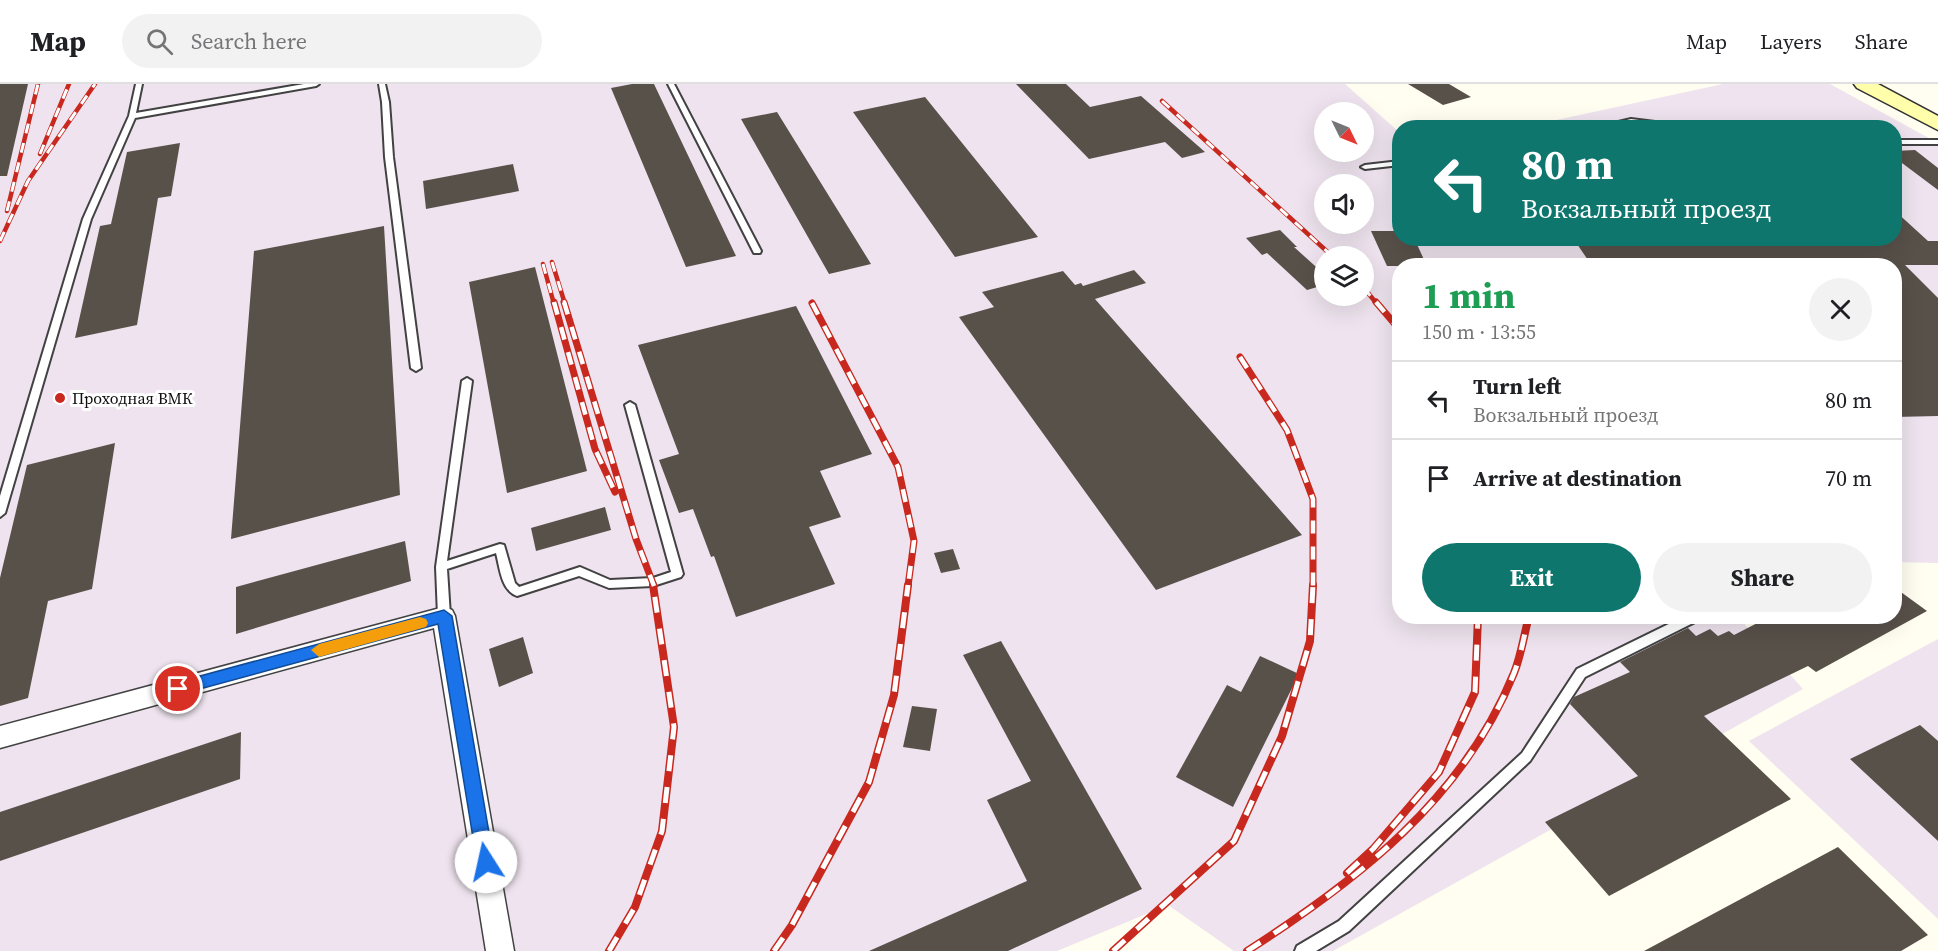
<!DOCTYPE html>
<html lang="en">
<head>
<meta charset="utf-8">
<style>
  body { margin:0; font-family:"Source Serif 4",serif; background:#f2f2f2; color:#202124; height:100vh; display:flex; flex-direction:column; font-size:22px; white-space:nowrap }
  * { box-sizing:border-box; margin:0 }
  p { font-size:20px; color:#757577 }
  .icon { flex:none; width:33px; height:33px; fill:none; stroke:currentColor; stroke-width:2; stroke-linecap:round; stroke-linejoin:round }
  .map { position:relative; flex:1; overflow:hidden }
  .side { position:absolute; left:1392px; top:174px; width:510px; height:366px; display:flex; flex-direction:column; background:#fff; border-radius:24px; box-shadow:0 6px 24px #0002 }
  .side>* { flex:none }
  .top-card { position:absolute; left:1392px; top:36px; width:510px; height:126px; border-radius:24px; box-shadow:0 6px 24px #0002; background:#0f766e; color:#fff; overflow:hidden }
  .needle { width:39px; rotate:133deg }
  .fabs { position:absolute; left:1314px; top:18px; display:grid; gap:12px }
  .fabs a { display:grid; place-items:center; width:60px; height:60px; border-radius:50%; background:#fff; box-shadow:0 6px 24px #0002; font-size:30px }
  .pin { position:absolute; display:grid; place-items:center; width:51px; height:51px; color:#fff; margin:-26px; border:3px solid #fff; border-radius:50%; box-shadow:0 2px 6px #0007 }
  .me { position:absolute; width:66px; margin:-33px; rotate:350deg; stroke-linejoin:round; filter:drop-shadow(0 0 4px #0008) }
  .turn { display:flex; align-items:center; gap:21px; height:126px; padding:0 30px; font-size:27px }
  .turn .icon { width:78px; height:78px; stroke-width:2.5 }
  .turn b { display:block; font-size:42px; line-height:51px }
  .round { display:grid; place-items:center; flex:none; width:63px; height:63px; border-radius:32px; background:#f2f2f2 }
  .headline { display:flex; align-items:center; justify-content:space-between; height:102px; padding:0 30px }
  h1 { font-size:36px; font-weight:700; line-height:45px; color:#1e9e55 }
  .button { display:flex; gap:12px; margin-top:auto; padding:12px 30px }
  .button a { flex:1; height:69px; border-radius:36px; background:#0f766e; color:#fff; font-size:24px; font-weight:700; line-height:69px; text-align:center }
  .button a+a { background:#f2f2f2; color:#202124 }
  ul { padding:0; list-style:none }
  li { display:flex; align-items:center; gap:18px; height:78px; padding:0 30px; border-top:2px solid #e0e0e0 }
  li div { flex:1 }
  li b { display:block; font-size:22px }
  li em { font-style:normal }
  header { display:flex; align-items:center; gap:36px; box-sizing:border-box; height:84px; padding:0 30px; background:#fff; border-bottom:2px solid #e0e0e0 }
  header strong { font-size:28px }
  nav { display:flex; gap:33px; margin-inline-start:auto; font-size:21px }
  .search { width:420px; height:54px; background:#f2f2f2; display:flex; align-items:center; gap:15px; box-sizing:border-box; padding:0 21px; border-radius:33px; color:#757577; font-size:22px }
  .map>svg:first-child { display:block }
  .industrial { fill:#eee3ee; fill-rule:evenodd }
  .building { fill:#58514a }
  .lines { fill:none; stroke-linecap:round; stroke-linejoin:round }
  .lane-casing { stroke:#424242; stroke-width:4 }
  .street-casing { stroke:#424242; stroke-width:3 }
  .secondary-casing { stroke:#313131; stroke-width:3 }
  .lane { fill:#fff; fill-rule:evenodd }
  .street { fill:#fff; fill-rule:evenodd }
  .secondary { fill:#ffffab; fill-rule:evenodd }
  .rail-far2-casing { stroke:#c8281e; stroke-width:4.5 }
  .rail-far1-casing { stroke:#c8281e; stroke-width:7 }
  .rail-casing { stroke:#c8281e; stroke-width:8 }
  .rail-far2 { stroke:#fff; stroke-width:3; stroke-dasharray:10; stroke-linecap:butt }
  .rail-far1 { stroke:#fff; stroke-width:4.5; stroke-dasharray:13; stroke-linecap:butt }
  .rail { stroke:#fff; stroke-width:5; stroke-dasharray:16; stroke-linecap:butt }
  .route { fill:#1a73e8; stroke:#114b97; stroke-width:1.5 }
  .slow { fill:#f59e0b }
  .poi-dot { fill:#c8281e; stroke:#fff; stroke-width:2 }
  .labels { text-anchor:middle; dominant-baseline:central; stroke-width:6; stroke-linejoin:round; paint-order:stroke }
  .poi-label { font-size:16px; fill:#0f0f0f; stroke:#fff; text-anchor:start }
</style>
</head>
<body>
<header>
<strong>Map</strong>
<div class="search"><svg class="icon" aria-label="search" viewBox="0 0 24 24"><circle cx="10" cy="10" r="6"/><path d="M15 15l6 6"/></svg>Search here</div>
<nav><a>Map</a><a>Layers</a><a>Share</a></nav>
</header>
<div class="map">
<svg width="1938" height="867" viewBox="0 0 1938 867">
  <rect width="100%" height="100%" fill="#fffef0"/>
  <path class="industrial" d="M0,0H1345L1399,48L1400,154H1894V44L1524,43L1723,0H1830L1938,59V479L1895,478L1894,182H1400V532L1738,533L1803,605L1333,867H1234L1168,821L1057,867H0ZM1324,28H1364V68H1324ZM1324,100H1364V140H1324ZM1324,172H1364V212H1324Z
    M1938,555V835L1749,657Z"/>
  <path class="building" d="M0,0H28L7,92H0Z
    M632,0H654L736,172L686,183L611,4Z
    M1016,0H1066L1090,23L1141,12L1205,68L1182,74L1165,58L1089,75Z
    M1408,0H1449L1471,13L1443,21Z
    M925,13L1038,153L955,173L853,28Z
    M777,28L871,180L829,190L741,35Z
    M180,59L171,112L158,114L137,241L75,254L100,142L111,140L127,68Z
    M1915,66L1938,84V106L1894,73V67Z
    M513,80L519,107L426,125L423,97Z
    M1894,126L1928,157H1938V181H1905L1938,214V332L1894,333V182H1592L1573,154H1894Z
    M384,142L400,411L231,455L254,167Z
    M1280,146L1297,163H1294L1324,190V201L1307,206L1267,169L1262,171L1246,154Z
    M1371,147H1400V154H1414L1427,182H1387Z
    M535,183L587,387L507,409L469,198Z
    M1134,186L1146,199L1095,215L1302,451L1156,506L959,233L994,223L982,208L1063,187L1075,201L1081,199L1083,202Z
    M796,222L872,370L820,387L841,433L809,443L835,500L736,533L714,472L711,473L693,425L679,429L659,376L679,370L638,261Z
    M115,359L92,505L48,517L28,614L0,622V494L27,381Z
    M605,423L611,446L536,467L531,444Z
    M405,457L411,497L236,550V503Z
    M953,465L960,485L941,489L934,469Z
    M1894,503L1927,527L1816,588L1808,582L1704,632L1791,715L1609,812L1545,738L1638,692L1570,620L1574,613L1630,588L1620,578L1688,544L1696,552L1710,545L1718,552L1729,547L1734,551L1771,532H1894Z
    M523,553L533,589L499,603L489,565Z
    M1001,557L1142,805L1008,867H869L1027,797L987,716L1031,697L963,571Z
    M1260,572L1299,590L1233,723L1176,693L1227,601L1241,608Z
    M912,622L937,625L930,667L903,663Z
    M1920,641L1938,657V757L1850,675Z
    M241,648L240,695L0,777V728Z
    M1838,763L1928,851L1901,867H1644Z"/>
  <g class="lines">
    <defs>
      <path id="lane" d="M136,0H142L136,29L304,0H319L316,2L135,34L91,135L5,429L0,433V412L83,135L129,32Z
        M379,0H385L389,18L393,73L421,284L416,287L411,284L385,73L382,18Z
        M668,0H674L761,167L760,169H754L753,167Z
        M1631,35L1687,42L1690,44H1666L1631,39L1609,44H1593Z
        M1894,56H1938V60H1894Z
        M1400,77V81L1365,85L1361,83L1365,81Z
        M467,294L472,297L447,477L500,460L504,461L515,499L519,503L580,483L610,496L653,494L671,488L625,321L630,318L635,321L683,490L681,493L653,502L609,504L579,492L517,512C501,506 500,484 496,469L447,485L450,532L448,535L444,537L440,535L438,532L436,483L462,297Z
        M1685,532H1695L1697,535L1695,538L1585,593L1530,677L1349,847L1316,867H1295L1297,862L1339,837L1522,669L1577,585Z"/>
      <path id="street" d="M444,523L452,526L455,532L514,867H486L434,544L0,664V642Z"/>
      <path id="secondary" d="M1854,0H1878L1938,32V46L1857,4Z"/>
    </defs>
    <use href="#lane" class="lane-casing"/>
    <use href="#street" class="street-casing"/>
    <use href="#secondary" class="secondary-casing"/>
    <use href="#lane" class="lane"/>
    <use href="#street" class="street"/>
    <use href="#secondary" class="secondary"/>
    <defs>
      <path id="rail-far2" d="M1162,17L1332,172
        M40,70L69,0
        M7,127L38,0
        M0,157L28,97L95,0
        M552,178L565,220
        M543,180L554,220
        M1364,204L1377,220"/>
      <path id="rail-far1" d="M554,218L595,365L615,408
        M564,218L636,455L654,502
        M1376,218L1400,246
        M812,219L898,383L914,457L908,502
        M1240,273L1287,346L1313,415V502"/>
      <path id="rail" d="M1347,789L1373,765L1439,688L1475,608L1478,532
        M609,867L635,823L662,747L674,643L653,501
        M774,867L792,841L869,698L894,611L908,501
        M1113,867L1234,757L1282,652L1310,557L1313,501
        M1247,867C1358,796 1463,715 1514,589C1521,572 1524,551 1529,532"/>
    </defs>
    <use href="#rail-far2" class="rail-far2-casing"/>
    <use href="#rail-far1" class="rail-far1-casing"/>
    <use href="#rail" class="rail-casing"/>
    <use href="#rail-far2" class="rail-far2"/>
    <use href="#rail-far1" class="rail-far1"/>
    <use href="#rail" class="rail"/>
  </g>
  <path class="route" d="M444,526L452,532L494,778L492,784L486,786L479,784L477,778L438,540L178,611L170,605L178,598Z"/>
  <path class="slow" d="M420,533L426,535L428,539L426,543L319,573L311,566L319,560Z"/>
  <circle class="poi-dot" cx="60" cy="314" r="6"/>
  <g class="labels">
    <g class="poi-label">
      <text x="72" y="314">Проходная ВМК</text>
    </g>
  </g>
</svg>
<div class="fabs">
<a><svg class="needle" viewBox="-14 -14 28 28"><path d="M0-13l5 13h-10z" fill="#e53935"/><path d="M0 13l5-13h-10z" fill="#757577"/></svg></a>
<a><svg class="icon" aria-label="sound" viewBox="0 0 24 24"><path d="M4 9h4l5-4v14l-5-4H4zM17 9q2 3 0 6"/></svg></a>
<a><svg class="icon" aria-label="layers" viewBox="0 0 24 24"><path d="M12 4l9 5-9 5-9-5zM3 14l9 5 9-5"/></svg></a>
</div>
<div class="pin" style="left:178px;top:605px;background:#d93025"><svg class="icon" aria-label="arrive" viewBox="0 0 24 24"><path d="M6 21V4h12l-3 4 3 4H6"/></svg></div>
<svg class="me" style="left:486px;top:778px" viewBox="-20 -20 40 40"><circle r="19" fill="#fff"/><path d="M0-13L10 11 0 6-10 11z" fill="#1a73e8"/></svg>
<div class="top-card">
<div class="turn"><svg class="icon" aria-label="left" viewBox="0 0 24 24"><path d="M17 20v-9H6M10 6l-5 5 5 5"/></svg><div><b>80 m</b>Вокзальный проезд</div></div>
</div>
<section class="side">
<div class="headline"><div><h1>1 min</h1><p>150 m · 13:55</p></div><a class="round"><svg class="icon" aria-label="close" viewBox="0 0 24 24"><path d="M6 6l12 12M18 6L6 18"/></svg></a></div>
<ul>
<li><svg class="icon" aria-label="left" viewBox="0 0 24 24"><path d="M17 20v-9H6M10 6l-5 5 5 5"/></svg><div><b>Turn left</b><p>Вокзальный проезд</p></div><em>80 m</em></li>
<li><svg class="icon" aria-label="arrive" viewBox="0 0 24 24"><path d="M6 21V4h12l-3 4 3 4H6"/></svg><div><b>Arrive at destination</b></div><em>70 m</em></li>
</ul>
<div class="button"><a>Exit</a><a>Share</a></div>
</section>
</div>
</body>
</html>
